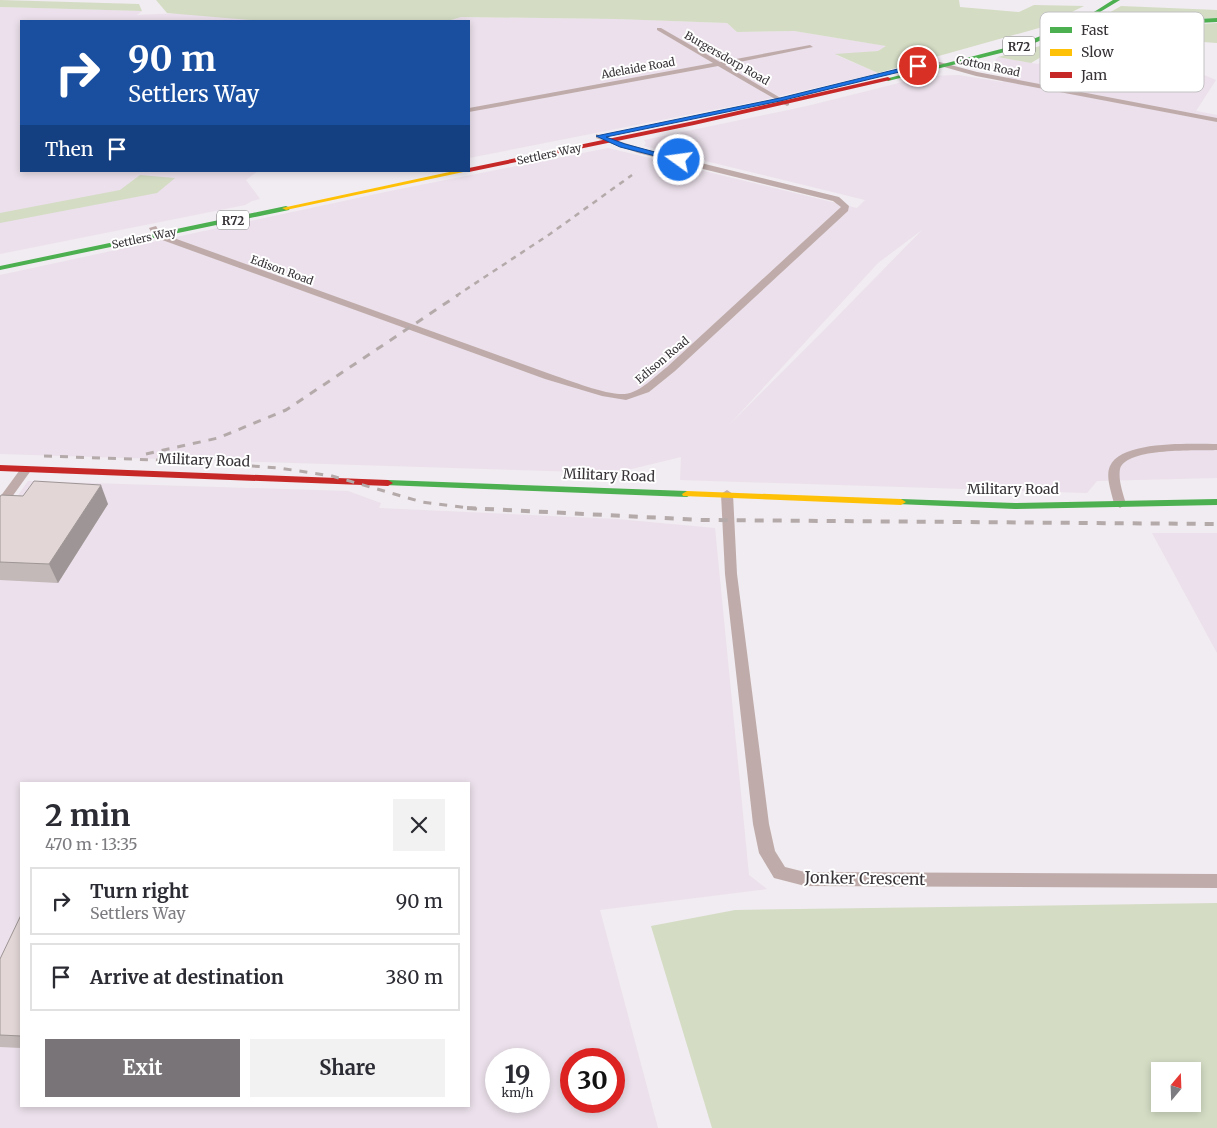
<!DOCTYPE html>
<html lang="en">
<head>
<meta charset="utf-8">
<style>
  body { margin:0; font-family:Merriweather,serif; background:#f2f2f3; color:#2b2b33; height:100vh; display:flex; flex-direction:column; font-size:19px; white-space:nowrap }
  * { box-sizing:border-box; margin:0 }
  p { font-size:16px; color:#7c7c81 }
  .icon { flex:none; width:28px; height:28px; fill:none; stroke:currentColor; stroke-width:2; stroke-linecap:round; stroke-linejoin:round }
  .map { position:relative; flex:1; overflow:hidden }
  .side { position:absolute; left:20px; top:782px; width:450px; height:325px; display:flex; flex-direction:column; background:#fff; border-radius:0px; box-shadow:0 2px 8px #0003 }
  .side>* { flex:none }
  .top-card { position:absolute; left:20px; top:20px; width:450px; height:152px; border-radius:0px; box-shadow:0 2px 8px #0003; background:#1a4fa0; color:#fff; overflow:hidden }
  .needle { width:32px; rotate:19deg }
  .tools { position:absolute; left:1151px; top:1062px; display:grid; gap:10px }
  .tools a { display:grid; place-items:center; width:50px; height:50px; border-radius:0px; background:#fff; box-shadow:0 2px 8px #0003; font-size:25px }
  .speed { position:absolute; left:485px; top:1048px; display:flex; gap:10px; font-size:25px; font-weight:700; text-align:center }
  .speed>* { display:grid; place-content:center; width:65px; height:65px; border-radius:50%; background:#fff; box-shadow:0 2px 8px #0003; line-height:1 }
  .speed small { font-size:12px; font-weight:400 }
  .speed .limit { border:8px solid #d22; background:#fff; color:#111 }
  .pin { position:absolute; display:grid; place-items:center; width:42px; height:42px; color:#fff; margin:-21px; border:2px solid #fff; border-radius:50%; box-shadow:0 1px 5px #0007 }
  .me { position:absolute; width:55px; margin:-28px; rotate:284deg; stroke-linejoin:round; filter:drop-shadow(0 0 4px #0008) }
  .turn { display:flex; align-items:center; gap:18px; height:105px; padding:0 25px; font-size:22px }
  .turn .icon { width:65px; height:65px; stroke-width:2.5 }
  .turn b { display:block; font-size:35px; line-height:42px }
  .then { display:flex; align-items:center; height:48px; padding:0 25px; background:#0003; gap:10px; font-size:19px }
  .round { display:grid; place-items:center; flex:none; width:52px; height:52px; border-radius:0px; background:#f2f2f3 }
  .overview { display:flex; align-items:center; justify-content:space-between; height:85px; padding:0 25px }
  h1 { font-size:30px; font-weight:700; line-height:38px }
  .cta { display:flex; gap:10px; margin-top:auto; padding:10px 25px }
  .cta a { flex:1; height:58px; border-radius:0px; background:#787478; color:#fff; font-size:20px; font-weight:700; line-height:58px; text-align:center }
  .cta a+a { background:#f2f2f3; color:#2b2b33 }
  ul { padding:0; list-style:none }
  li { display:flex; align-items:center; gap:15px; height:68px; margin:0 10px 8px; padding:0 15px; border:2px solid #e1e1e2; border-radius:0px }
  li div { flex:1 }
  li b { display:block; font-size:19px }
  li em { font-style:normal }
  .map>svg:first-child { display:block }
  .built { fill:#ebe0eb; fill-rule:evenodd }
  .green { fill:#d4dcc4; fill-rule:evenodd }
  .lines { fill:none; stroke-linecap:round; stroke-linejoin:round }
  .street { fill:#bfacaa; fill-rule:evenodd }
  .fast { fill:#4caf50; fill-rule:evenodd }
  .slow { fill:#ffc107; fill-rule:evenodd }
  .jam { fill:#c62828; fill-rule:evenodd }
  .rail-far2 { stroke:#b5aaaa; stroke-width:2.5; stroke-dasharray:5.5 5.5; stroke-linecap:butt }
  .rail-far1 { stroke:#b5aaaa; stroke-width:3; stroke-dasharray:8 8; stroke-linecap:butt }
  .rail { stroke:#b5aaaa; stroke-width:4; stroke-dasharray:9 9; stroke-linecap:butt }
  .wall { fill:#c2b9b8 }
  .shaded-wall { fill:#9e9696 }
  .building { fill:#e2d7d6; stroke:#9e9696 }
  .route { fill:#1a73e8; stroke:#114b97 }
  .labels { text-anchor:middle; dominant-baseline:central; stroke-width:4; stroke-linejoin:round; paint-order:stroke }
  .far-street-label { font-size:11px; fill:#373337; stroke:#fff }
  .shield { fill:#fff; stroke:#737073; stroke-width:1 }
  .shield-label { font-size:12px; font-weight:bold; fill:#373337 }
  .street-label { font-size:14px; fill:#373337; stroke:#fff }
  .near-street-label { font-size:16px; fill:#373337; stroke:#fff }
  .key { fill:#fff; stroke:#c3c2c3; stroke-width:1 }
  .key-label { font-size:14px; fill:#373337 }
</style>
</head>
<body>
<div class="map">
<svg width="1217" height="1128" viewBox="0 0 1217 1128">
  <rect width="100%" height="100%" fill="#f1ecf1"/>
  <path class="built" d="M0,7L142,11L137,15L180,13L261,20L21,21V171H258L246,180L260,199L252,201L245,205L0,254Z
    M461,17L616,19L727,23L737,32L794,31L887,46L878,51L836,55L878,73L763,100L469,158V21H448Z
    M1066,51L1126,62L1185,67L1216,80L1196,111L1217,115V478L1097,481L1087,493L680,480L681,457L615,473L0,454V275L390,191L608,148L857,208L865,200L644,146L646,143L644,140L807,106L927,76L959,75L1002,82L1008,77L995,60L998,57L1038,64L1046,58ZM922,230L830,324L729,425L878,263Z
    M28,481L348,491L381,503L379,508L617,519L715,528L749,875L767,889L600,910L658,1128H0V521ZM21,784H469V1106H21ZM496,1059H539V1101H496ZM571,1059H614V1101H571Z
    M1152,533H1217V653Z"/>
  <path class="green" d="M0,0L139,4L142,11L0,7Z
    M156,0H959L960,7L1019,12L1034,5L1084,6L1039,28L878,73L835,54L878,51L886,46L794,31L737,32L727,23L616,19L461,17L448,21H261L167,13Z
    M1121,6L1217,10V18L1138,20L1107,14Z
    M1217,23V43L1102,35L1091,37L1076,47L1056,48L1031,63L998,57L1048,44L1087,27L1139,28Z
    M140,175L175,178L157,193L0,223V213L120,190Z
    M1217,903V1128H712L651,926L735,910ZM1192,1071V1104H1160V1071Z"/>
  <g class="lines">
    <path class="street" d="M657,28H661L720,62L810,45L813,47L725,65L789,103V105L787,106L718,66L469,112V108L713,63L657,30Z
      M932,60L977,72L1217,118V122L976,76L930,63Z
      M596,134L644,149L839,197L849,206L848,211L675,371L649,392L626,400L602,396L545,379L154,237L149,228L156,226L160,233L553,375C572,381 605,395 625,394C641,392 655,376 667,367L841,207L833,201L638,153L596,138Z
      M1217,444V450C1198,451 1126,447 1120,469C1118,480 1123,493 1126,504L1120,508L1114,504C1112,493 1105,477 1110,466C1122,440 1192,444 1217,444Z
      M26,466L32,469L4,508L0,509V497L22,467Z
      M727,490L733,494L737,574L769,824L775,851L785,867L805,872L1217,874V888L805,886L774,878L759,853L753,824L725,574L721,494Z"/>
    <path class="fast" d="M1113,0H1120L1085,21L1116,23L1217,18V22L1116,27L1080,23L1037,42L1009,51L888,81L885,79L1005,48L1033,39L1073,23L1070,22V20C1086,19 1100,8 1113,0Z
      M286,206L290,208L289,210L0,270V266Z
      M388,480L687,491L692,494L687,497L384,485L383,483L384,481Z
      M901,499L1015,503L1217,499V505L1015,509L897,504L896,502L897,500Z"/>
    <path class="slow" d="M454,171H468L286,210L282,208Z
      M687,491L901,499L906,502L901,505L683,496L682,494Z"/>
    <path class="jam" d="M888,77L891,79L890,80L694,125L469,172L466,171H469V168L694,121Z
      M0,465L388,480L393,483L388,486L0,471Z"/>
    <path class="rail-far2" d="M456,296L550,234L632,175"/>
    <path class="rail-far1" d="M146,454L218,438L286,410L458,295
      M44,456L185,461L279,468L332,476L422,502L477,509"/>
    <path class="rail" d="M467,508L703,520L1217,524"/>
  </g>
  <path class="wall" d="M23,496L108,504L58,583L0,580V497Z
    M21,915V1048L0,1047V959Z"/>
  <path class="shaded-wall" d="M101,485L108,504L58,583L49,564Z"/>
  <path class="building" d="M34,481L101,485L49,564L0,562V497L1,495L23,496Z
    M21,915V1036L0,1035V959Z"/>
  <path class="route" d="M918,64L920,67L780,101L606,137L625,144L681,159L679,162L620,147L596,136L780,98Z"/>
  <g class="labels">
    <g class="far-street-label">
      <text transform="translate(727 58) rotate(30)">Burgersdorp Road</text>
      <text transform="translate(988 66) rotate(12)">Cotton Road</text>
      <text transform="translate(638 68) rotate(-10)">Adelaide Road</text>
      <text transform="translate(549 154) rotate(-12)">Settlers Way</text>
      <text transform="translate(144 238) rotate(-12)">Settlers Way</text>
      <text transform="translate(282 270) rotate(20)">Edison Road</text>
      <text transform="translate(662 360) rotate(-40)">Edison Road</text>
    </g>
    <g class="shield">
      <rect x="1003" y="36.5" width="32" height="19" rx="4"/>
      <rect x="217" y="210.5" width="32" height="19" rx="4"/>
    </g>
    <g class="shield-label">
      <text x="1019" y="46">R72</text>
      <text x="233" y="220">R72</text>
    </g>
    <g class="street-label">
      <text transform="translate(204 460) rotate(2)">Military Road</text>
      <text transform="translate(609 475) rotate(2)">Military Road</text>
      <text x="1013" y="489">Military Road</text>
    </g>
    <g class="near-street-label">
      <text transform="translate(865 878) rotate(1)">Jonker Crescent</text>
    </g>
  </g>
  <rect x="1040" y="12" width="164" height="80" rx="8" class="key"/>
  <rect x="1050" y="27" width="22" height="6" fill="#4caf50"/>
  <rect x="1050" y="49" width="22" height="7" fill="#ffc107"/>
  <rect x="1050" y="72" width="22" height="6" fill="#c62828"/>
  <g class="key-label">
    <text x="1081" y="35">Fast</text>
    <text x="1081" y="57">Slow</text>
    <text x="1081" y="80">Jam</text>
  </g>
</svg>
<div class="tools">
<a><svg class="needle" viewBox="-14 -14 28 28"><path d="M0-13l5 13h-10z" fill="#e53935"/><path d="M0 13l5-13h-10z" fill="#7c7c81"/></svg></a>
</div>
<div class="speed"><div>19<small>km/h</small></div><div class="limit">30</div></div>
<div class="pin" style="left:918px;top:66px;background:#d93025"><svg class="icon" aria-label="arrive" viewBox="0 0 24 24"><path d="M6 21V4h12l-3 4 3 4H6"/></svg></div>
<svg class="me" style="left:679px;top:160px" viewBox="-20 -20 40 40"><circle r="17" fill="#1a73e8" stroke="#fff" stroke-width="3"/><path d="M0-11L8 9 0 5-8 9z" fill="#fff"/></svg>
<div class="top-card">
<div class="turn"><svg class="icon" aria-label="right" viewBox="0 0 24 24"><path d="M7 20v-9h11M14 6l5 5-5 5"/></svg><div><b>90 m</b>Settlers Way</div></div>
<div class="then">Then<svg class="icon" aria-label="arrive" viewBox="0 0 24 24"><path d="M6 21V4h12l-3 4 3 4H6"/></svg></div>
</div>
<section class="side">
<div class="overview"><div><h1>2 min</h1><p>470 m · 13:35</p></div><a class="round"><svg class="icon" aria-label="close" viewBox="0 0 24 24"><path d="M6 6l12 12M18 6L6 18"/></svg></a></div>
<ul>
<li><svg class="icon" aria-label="right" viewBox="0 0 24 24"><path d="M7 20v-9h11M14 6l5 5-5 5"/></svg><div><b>Turn right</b><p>Settlers Way</p></div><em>90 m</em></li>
<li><svg class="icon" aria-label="arrive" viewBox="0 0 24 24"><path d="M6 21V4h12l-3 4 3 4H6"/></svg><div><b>Arrive at destination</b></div><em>380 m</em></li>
</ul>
<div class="cta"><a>Exit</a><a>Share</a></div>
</section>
</div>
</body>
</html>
